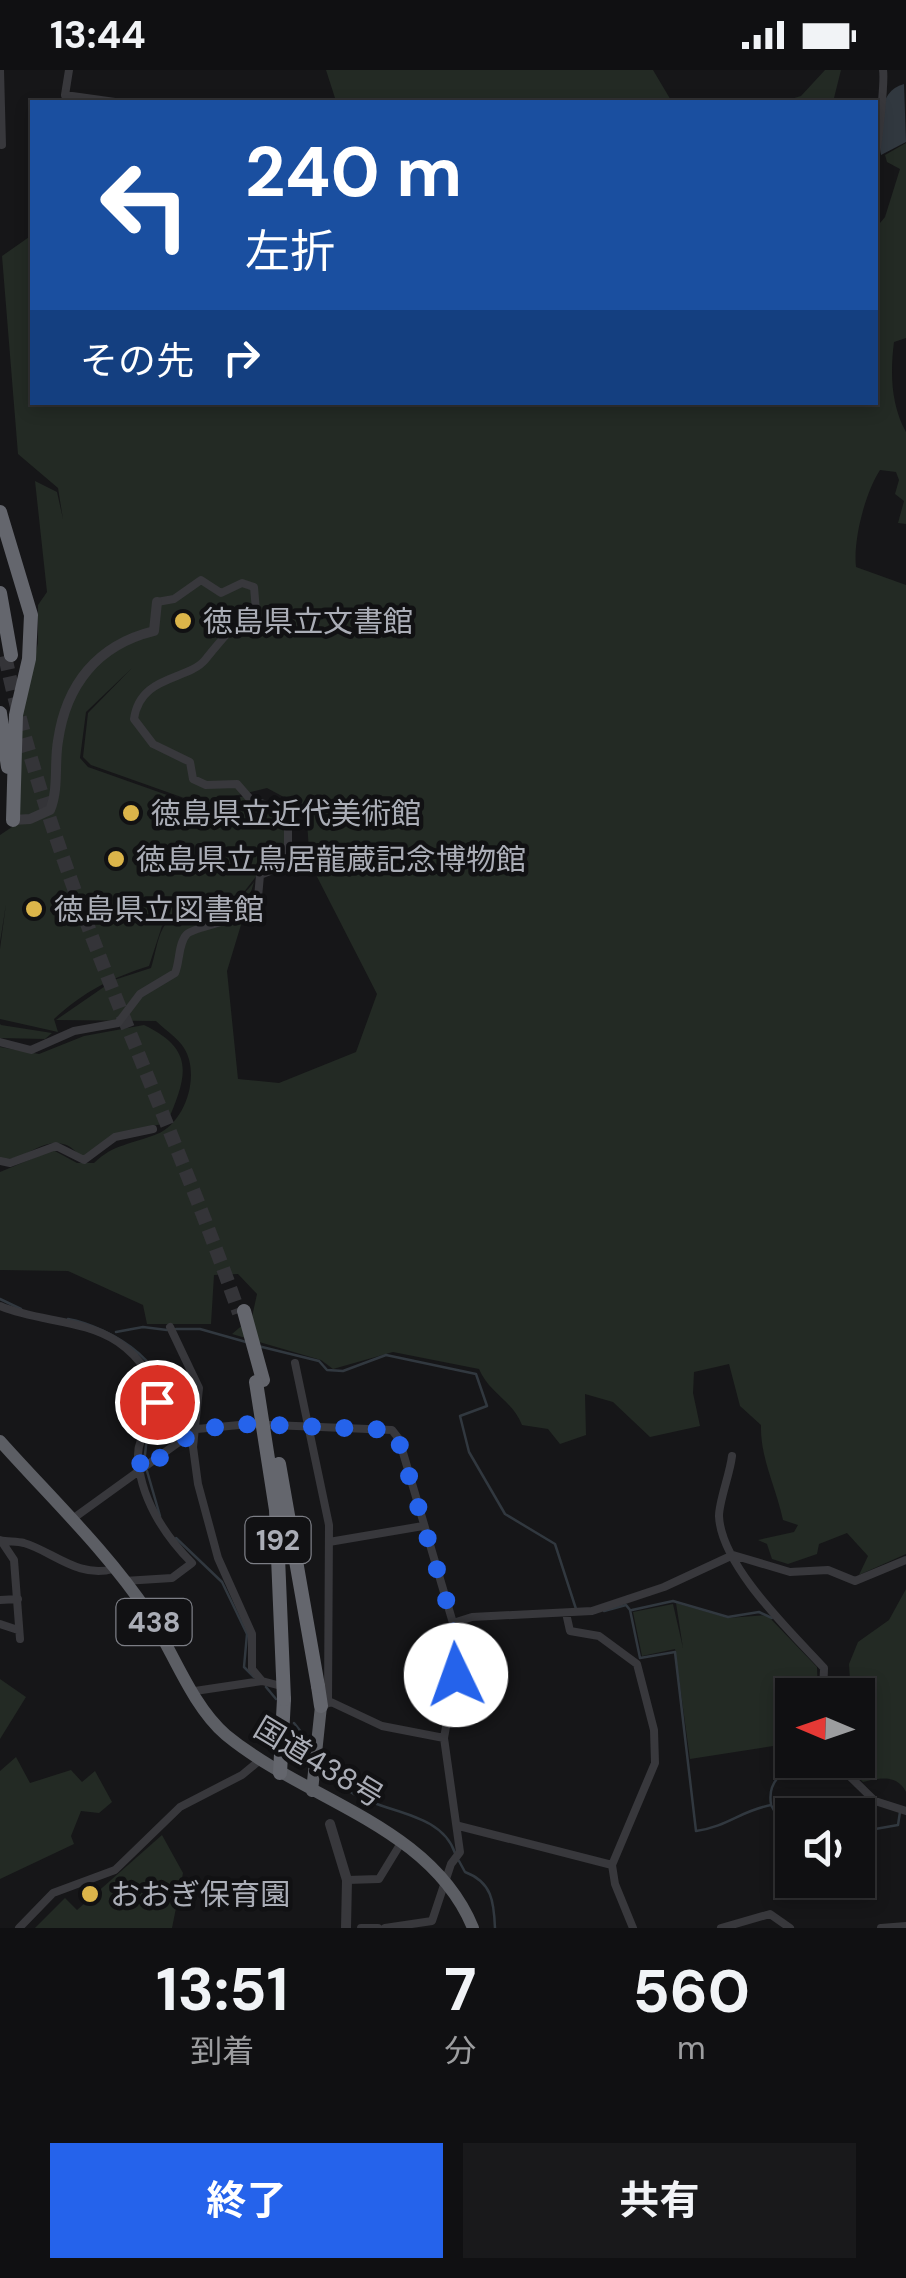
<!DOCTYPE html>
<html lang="ja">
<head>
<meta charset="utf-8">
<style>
  body { margin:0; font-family:"DM Sans","Noto Sans JP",sans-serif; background:#19191b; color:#f1f3f6; height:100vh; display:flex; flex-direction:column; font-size:38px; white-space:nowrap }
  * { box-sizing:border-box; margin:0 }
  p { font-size:32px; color:#9c9d9f }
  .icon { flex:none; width:55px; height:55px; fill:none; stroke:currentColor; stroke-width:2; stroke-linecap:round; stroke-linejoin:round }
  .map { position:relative; height:1858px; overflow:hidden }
  .drawer { display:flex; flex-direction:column; background:#101012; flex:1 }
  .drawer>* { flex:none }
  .guide { position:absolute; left:30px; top:30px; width:848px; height:305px; border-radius:0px; box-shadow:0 5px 15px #0003,0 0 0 2px #303032; background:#1a4fa0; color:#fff; overflow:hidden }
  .needle { width:65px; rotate:272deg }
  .buttons { position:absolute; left:775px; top:1608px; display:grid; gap:20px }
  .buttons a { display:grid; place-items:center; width:100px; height:100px; border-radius:0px; background:#101012; box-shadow:0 5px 15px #0003,0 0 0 2px #303032; font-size:50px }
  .pin { position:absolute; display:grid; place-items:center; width:85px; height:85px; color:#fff; margin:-42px; border:5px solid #fff; border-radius:50%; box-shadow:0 2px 10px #0007 }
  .me { position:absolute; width:110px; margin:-55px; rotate:357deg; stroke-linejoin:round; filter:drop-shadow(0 0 8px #0008) }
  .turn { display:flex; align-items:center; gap:35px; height:210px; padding:0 50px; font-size:45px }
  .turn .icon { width:130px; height:130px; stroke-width:2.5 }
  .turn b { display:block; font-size:70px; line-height:85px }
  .then { display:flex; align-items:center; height:95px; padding:0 50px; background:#0003; gap:20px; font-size:38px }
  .eta { display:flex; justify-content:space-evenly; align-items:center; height:170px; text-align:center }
  .eta b { font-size:60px; font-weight:700; line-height:70px }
  .primary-button { display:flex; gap:20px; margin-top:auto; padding:20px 50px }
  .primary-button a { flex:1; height:115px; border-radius:0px; background:#2563eb; color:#fff; font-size:40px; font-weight:700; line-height:115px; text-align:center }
  .primary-button a+a { background:#19191b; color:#f1f3f6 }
  .status { display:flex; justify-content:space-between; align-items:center; height:70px; padding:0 50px; background:#101012; direction:ltr }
  .status svg { height:28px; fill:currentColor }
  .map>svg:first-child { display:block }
  .green { fill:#232a24 }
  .water { fill:#31383f }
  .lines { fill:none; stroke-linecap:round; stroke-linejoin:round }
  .stream { stroke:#31383f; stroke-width:2.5 }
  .motorway-tunnel { stroke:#343438; stroke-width:14; stroke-dasharray:14 7; stroke-linecap:butt }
  .minor { stroke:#38383c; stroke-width:8 }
  .tertiary { stroke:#38383c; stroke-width:10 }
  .trunk { stroke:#5c5e64; stroke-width:12 }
  .motorway { stroke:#64666d; stroke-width:14 }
  .motorway-bridge { stroke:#64666d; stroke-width:14 }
  .route { stroke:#2563eb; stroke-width:18; stroke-dasharray:0 32.4 }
  .poi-dot { fill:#dcb54a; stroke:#111113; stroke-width:4 }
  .labels { text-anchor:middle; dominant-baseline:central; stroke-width:9; stroke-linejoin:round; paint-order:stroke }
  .shield { fill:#111113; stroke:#7c7e85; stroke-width:2.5 }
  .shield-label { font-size:28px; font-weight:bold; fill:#aaadb6 }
  .poi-label { font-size:30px; fill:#aaadb6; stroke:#111113; text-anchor:start }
  .street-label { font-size:30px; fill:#aaadb6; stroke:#111113 }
</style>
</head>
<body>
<div class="status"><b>13:44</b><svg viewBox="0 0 49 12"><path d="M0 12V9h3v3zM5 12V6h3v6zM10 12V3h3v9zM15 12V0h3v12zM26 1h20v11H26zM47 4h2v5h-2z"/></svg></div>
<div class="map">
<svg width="906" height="1858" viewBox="0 0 906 1858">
  <rect width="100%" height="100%" fill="#161618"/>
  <path class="green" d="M326,0H653L672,32H342L335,28Z
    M825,0H841L833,32H781L801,26Z
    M906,73V268L894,272C890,303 891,335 906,362V454L898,453L904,431L895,424L899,410L896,402L880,400C865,423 853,470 856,497L906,515V1484L859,1505L868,1486L847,1463L819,1474L817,1484L788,1494L772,1489L767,1474L758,1470L794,1462L798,1455L783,1450C776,1417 760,1388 761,1355L740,1336L729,1294L694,1302L693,1323L700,1356L650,1367L613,1332L585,1324L586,1365L560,1374L548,1359L522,1355C513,1331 489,1323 479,1299L393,1282L333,1299L321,1290L232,1264L252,1247L257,1224L238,1204L214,1205L211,1254H147L143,1235L68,1201L0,1200V1102L53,1080L77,1093H94C113,1074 133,1074 157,1064C185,1053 201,1005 184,978C178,968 164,959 156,951L56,950L114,910L151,898C155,886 157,869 163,858C183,827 225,852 254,812L227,901L238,1009L279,1013L356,982L377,924L310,793L306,739L267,718L201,734L91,695L83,687L88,643L132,598L86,642L80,688L88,697L201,737L245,726C255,742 274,735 287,746L286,789L279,795H265L244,822L222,834L181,840L162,856L149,896C111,908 83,922 54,949L58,962L0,949V879L6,834L0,872V765L18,753V660L38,573V535L47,522L35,411L57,422L63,449L58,418L18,384L2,186L32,165V332H875V159L885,147L900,99L887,92L885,85Z
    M0,954L1,955L52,963L45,969L0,968Z
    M144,955C196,980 187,1006 167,1053L114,1064L83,1087C76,1083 71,1075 63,1074C40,1068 22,1094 0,1088V977L39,984L84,966Z
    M906,1519V1722C897,1704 879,1708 863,1712L843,1692L858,1690V1625H851L849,1594L858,1572L889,1550Z
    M676,1533L728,1548L767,1545L817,1597L818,1625H792V1673L690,1689L675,1579L642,1586L633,1542L673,1534L683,1578Z
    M0,1609L26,1627L0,1669Z
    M16,1687L30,1713L71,1700L82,1712L95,1701L112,1732L99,1743L81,1741L71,1766L74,1774L0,1809V1701Z
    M162,1765L183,1803L172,1858H35L65,1828L77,1840Z"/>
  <path class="water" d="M904,14L906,72L881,85C878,61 876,21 904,14Z"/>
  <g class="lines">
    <path class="stream" d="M0,1229L21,1239
      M68,1249C108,1256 188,1300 155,1351
      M176,1259H200L246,1272
      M116,1262L143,1257L167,1260
      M258,1276L319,1291L327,1300L343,1301L386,1285L476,1304L487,1336L460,1346L469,1382L505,1444L555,1474L576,1539
      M144,1393L147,1367
      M147,1401L160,1446
      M176,1468L222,1512L247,1564L244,1597L254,1607
      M632,1540L673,1531L728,1547L759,1542L772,1548
      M604,1541L626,1535L630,1540L640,1588L675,1582L696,1761C729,1756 740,1741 771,1735L776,1744L792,1753
      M266,1617L276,1629
      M294,1653L310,1673
      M328,1697C352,1749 437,1730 455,1783
      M771,1734C767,1709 785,1701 803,1690
      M858,1762L898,1755L900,1742
      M459,1791L465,1802C492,1812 494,1832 495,1858"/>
    <path class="motorway-tunnel" d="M5,586C54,814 163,1024 239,1243"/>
    <path class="minor" d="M0,0L2,75
      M69,0L65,25L115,32
      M875,89C878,76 885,11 883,0
      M0,972L31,980L74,961L118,953L140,924L175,903C180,892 178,873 187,864C194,857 239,850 257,839L260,805L288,794V741L251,730L237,714L206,715L193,709L190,692L153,674L134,649C140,605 187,611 205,590C224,567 230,557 256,541L254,517L242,513L221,523L201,510L174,529L157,532
      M0,1091L10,1093L56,1076L84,1090L115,1067L153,1059
      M0,1236C37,1252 84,1249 118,1272C137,1285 165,1317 155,1343C150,1358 138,1367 138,1385C139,1426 164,1465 192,1493L172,1508L124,1511
      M170,1257L199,1318L193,1377L198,1414L218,1488L252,1564V1599L262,1611
      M295,1293L329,1455L328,1633
      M732,1386C730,1404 719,1431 719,1446C721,1496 792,1563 824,1598L823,1625
      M71,1450L197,1359L250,1354L392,1360L399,1369L453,1553L457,1596L444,1668L460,1782L451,1794L432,1851L385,1858
      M0,1470C7,1472 16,1471 24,1473C52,1481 79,1509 113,1499
      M2,1472L14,1490L20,1569
      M329,1472L423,1456
      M0,1530L18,1529
      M566,1543L570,1561L599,1566L637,1594L654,1660L655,1693L612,1795L615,1814L633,1858
      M453,1553L472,1547L592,1541L664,1517L733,1485L790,1502L828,1500L855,1511L906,1490
      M0,1554L18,1560
      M195,1621L262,1611L281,1616
      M326,1634L331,1632L382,1656L444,1668
      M833,1690L875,1731L906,1741
      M459,1756L612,1795
      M347,1810L379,1809L401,1773
      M19,1858L53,1823L115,1800L180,1737L242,1705L260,1690
      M361,1858H378
      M721,1858L770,1844L790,1858
      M881,1858L906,1856"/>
    <path class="tertiary" d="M13,750L30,749L50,740C59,719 54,693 58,671C66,615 97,575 154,561L157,532
      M330,1754L347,1810L346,1858"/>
    <path class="trunk" d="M0,1371C50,1427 107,1481 149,1544C173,1582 192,1636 226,1665C306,1731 431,1755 473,1858
      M312,1721L321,1636"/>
    <path class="motorway" d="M0,442L31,545L29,589L16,645L13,750
      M0,523L11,585
      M0,643L8,697
      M244,1241L263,1310
      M318,1616L321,1636
      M280,1703L284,1629"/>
    <path class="motorway-bridge" d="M256,1312L276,1440L284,1629
      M279,1394L318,1616"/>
  </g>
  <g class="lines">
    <path class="route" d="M157,1332L139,1377L141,1402L198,1359L250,1354L392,1360L398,1369L453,1553L456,1605"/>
  </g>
  <g class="poi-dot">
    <circle cx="183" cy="551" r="10"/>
    <circle cx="131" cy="743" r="10"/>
    <circle cx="116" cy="789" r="10"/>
    <circle cx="34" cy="839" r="10"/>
    <circle cx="90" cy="1824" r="10"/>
  </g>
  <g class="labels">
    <g class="shield">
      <rect x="245.5" y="1447" width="65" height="46" rx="8"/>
      <rect x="116.5" y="1529" width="75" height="46" rx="8"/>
    </g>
    <g class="shield-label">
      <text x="278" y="1470">192</text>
      <text x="154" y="1552">438</text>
    </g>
    <g class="poi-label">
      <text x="203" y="551">徳島県立文書館</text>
      <text x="151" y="743">徳島県立近代美術館</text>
      <text x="136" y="789">徳島県立鳥居龍蔵記念博物館</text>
      <text x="54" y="839">徳島県立図書館</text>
      <text x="110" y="1824">おおぎ保育園</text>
    </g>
    <g class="street-label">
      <text transform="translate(319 1692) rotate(31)">国道438号</text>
    </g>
  </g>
</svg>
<div class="buttons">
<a><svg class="needle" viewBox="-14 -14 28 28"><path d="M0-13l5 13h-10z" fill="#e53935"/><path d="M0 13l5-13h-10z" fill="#9c9d9f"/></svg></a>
<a><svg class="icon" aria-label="sound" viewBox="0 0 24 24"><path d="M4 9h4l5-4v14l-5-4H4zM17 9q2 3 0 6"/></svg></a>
</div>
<div class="pin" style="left:157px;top:1332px;background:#d93025"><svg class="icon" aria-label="arrive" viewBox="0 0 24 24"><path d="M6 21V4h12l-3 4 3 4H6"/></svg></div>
<svg class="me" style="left:456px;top:1605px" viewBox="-20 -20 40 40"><circle r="19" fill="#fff"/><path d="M0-13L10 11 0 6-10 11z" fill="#2563eb"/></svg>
<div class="guide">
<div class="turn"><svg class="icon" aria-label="left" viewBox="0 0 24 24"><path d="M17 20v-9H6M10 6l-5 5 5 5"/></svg><div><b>240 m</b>左折</div></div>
<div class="then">その先<svg class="icon" aria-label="right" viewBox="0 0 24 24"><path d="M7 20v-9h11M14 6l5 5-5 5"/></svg></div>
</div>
</div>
<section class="drawer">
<div class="eta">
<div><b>13:51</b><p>到着</p></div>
<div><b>7</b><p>分</p></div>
<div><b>560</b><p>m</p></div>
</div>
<div class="primary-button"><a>終了</a><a>共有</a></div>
</section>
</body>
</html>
